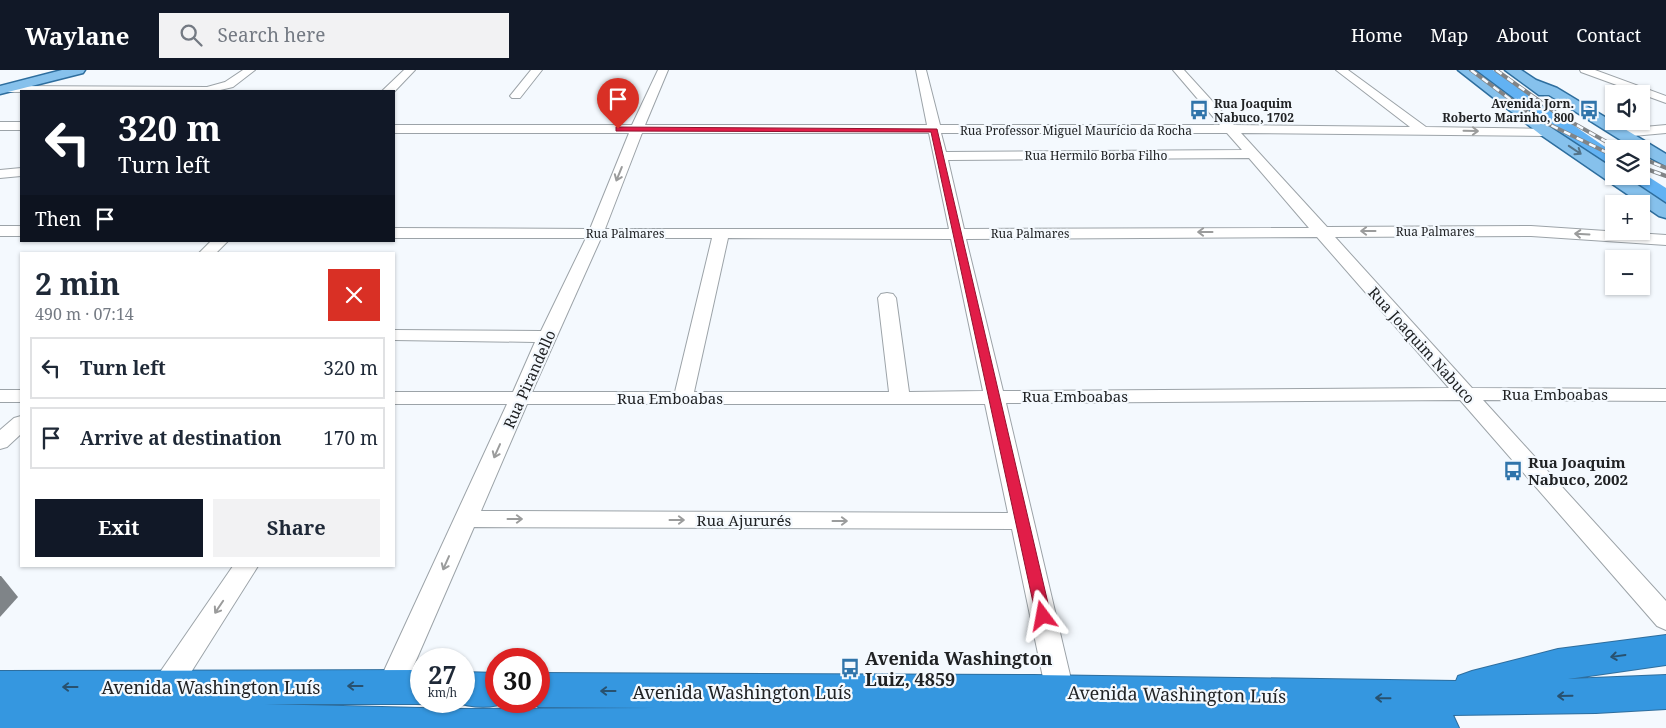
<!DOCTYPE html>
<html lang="en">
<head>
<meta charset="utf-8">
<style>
  body { margin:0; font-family:"Noto Serif",serif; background:#f2f2f3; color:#1f2937; height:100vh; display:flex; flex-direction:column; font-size:19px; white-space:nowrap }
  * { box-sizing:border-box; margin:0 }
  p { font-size:16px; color:#747a83 }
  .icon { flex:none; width:28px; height:28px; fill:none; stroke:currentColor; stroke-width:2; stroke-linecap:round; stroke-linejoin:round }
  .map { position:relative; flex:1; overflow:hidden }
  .side { position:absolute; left:20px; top:182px; width:375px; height:315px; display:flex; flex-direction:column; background:#fff; border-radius:0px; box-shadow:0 1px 4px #0004 }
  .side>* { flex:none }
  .top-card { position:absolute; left:20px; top:20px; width:375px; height:152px; border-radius:0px; box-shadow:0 1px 4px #0004; background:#111827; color:#fff; overflow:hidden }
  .fabs { position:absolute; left:1605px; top:15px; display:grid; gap:10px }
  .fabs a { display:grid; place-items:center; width:45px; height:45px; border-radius:0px; background:#fff; box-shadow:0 1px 4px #0004; font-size:25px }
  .speed { position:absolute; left:410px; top:578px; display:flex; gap:10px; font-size:25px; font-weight:700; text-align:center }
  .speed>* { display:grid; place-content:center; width:65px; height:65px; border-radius:50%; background:#fff; box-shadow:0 1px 4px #0004; line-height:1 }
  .speed small { font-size:12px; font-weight:400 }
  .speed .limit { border:8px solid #d22; background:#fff; color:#111 }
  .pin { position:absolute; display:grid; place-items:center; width:42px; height:42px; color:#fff; margin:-51px -21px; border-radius:50% 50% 50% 0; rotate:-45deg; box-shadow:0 0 5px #0007 }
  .pin .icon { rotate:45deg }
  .me { position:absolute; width:55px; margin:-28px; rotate:347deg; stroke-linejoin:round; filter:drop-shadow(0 0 4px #0008) }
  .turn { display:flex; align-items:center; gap:18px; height:105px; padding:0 15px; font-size:22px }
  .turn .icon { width:65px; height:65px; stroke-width:2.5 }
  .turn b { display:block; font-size:35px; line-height:42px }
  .then { display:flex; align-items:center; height:48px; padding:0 15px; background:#0003; gap:10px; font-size:19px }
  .round { display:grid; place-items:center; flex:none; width:52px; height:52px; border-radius:0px; background:#f2f2f3 }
  .summary { display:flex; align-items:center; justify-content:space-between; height:85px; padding:0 15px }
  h1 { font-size:30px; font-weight:700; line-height:38px }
  .primary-button { display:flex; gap:10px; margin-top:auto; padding:10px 15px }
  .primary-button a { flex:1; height:58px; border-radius:0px; background:#111827; color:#fff; font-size:20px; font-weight:700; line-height:58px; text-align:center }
  .primary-button a+a { background:#f2f2f3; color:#1f2937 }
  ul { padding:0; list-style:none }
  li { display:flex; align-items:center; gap:15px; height:62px; margin:0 10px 8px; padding:0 5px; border:2px solid #e0e1e3; border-radius:0px }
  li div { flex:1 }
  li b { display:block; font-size:19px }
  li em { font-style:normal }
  header { display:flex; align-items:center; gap:30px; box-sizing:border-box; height:70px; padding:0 25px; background:#111827; color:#fff }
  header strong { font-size:24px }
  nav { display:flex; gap:28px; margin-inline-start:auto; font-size:18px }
  .search { width:350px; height:45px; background:#f2f2f3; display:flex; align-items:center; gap:12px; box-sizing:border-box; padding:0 18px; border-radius:0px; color:#747a83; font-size:19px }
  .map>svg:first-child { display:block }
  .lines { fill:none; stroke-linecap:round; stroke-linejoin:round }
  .river { fill:#62b2f3; fill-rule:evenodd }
  .minor-casing { stroke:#9ca3a8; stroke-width:2 }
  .major-casing { stroke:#2e6e9e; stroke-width:3 }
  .highway-casing { stroke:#2e6e9e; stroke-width:2 }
  .minor { fill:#fff; fill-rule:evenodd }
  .major { fill:#86c1ec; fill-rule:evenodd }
  .highway { fill:#3597e0; fill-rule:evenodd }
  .rail-casing { stroke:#818487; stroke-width:4 }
  .rail { stroke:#f4f9fe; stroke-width:2.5; stroke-dasharray:7; stroke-linecap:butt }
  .shaded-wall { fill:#7f8488 }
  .oneway { stroke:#9b9c9c }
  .oneway2 { stroke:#537288 }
  .oneway3 { stroke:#28516f }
  .route { fill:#e11d48; stroke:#92132f }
  .labels { text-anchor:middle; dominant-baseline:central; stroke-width:4.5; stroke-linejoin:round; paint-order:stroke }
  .far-poi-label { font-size:12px; font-weight:bold; fill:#202224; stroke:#f4f9fe; text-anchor:start }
  .far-street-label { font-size:12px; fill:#202224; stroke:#f4f9fe }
  .street-label { font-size:15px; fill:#202224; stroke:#f4f9fe }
  .poi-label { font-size:15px; font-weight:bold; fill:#202224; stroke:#f4f9fe; text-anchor:start }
  .near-poi-label { font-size:18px; font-weight:bold; fill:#202224; stroke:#f4f9fe; text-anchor:start }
  .near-street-label { font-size:18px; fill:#202224; stroke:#f4f9fe }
</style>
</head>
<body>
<header>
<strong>Waylane</strong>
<div class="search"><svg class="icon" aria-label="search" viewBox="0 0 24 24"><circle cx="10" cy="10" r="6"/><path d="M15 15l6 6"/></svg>Search here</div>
<nav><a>Home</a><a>Map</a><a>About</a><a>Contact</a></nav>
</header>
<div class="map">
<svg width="1666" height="658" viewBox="0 0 1666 658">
  <rect width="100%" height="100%" fill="#f4f9fe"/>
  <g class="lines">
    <path class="river" d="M1470,0H1493L1614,83V101L1605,99L1473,4Z
      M1641,102L1666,118V137L1657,135L1622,111L1619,106H1641Z"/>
    <defs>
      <path id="minor" d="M243,0H255L233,17L216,21L5,22L0,20L1,17L5,16L207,17L225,12Z
        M404,0H415L394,22L382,21Z
        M531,0H542L520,28H512L510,26Z
        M658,0H668L645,55H927L916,0H926L940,55H1220L1173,0H1184L1234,55L1410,57L1336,0H1348L1426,57L1551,59L1553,62L1551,65L1547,66L1241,63L1327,157L1531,156L1666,165V175L1531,166L1335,167L1472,318L1666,319V331L1483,330L1666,531V560L1657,556L1460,330L1006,333L1074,622L1070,631L1060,634L1050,631L1046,622L1012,459L474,457L401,625L391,628L381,625L377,616L507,334H394V322H513L535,272L394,270V260L541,261L586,168H394V158L590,159L629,63H394V55H632ZM642,63H929L949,159H605ZM941,63H1227L1242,80L946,82ZM1249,88L1309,158L964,159L948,90ZM1317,167L1449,318L1003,321L966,169ZM601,168H712L675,322H532ZM728,168L951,169L983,321L909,322L896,228L893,224L887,223L881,224L878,228L889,322H694ZM527,334H985L1008,443L481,441Z
        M1580,0H1595L1666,26V33L1581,2Z
        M0,52H21V60H0Z
        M1666,55V63L1622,67L1616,63L1622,59Z
        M21,98V106L0,108V100Z
        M0,156H21V166H0Z
        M211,171H228L215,184H198Z
        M0,320H21V332H0Z
        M21,346V364L7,377L0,379V360L14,348Z
        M233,496H258L176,626L166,629L156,626L152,617L156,608Z"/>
      <path id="major" d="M62,0H85L83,3L0,24V16Z
        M1458,0H1474L1553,59L1614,99V106H1624L1666,134V148L1659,146L1541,65Z
        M1505,0H1521L1536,10L1557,18L1666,84V96L1641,83V79H1635L1549,25H1539Z"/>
      <path id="highway" d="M1666,565V595L1568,609L1666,605V639L1596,643L1453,645L1459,658H0V601L421,600V631H428L421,634H265L459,639L654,638L539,637L525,631H539V603L1034,605L1456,611L1458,606L1472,601L1558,579Z
        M464,602L496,603V631L510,632C491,639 471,638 452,631H464Z"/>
    </defs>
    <use href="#minor" class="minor-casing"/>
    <use href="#major" class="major-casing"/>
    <use href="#highway" class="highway-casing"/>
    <use href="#minor" class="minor"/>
    <use href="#major" class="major"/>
    <use href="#highway" class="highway"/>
    <defs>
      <path id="rail" d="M1471,0L1534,47L1614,86
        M1496,0L1559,45L1619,79
        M1641,88L1666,98
        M1641,97L1666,106"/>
    </defs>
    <use href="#rail" class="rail-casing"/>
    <use href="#rail" class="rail"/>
  </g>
  <path class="shaded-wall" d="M0,506H1L18,527L0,547Z"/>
  <defs><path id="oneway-shaft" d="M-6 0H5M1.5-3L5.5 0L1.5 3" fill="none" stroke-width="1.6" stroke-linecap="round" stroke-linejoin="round" transform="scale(1.25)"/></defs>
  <g class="oneway">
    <use href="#oneway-shaft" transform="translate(1471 61) rotate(1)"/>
    <use href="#oneway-shaft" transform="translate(619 104) rotate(112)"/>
    <use href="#oneway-shaft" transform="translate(1368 161) rotate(-180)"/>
    <use href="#oneway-shaft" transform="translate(1205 162) rotate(180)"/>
    <use href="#oneway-shaft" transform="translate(1582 164) rotate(-177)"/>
    <use href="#oneway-shaft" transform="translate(497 381) rotate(114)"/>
    <use href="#oneway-shaft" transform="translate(515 449)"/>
    <use href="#oneway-shaft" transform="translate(677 450)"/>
    <use href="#oneway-shaft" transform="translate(840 451)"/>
    <use href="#oneway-shaft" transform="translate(446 493) rotate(114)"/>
    <use href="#oneway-shaft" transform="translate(219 537) rotate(124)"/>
  </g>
  <use class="oneway2" href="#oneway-shaft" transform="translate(1575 80) rotate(34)"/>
  <g class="oneway3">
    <use href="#oneway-shaft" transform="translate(1618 586) rotate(172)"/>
    <use href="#oneway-shaft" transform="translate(355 616) rotate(180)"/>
    <use href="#oneway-shaft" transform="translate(70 617) rotate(180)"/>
    <use href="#oneway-shaft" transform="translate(608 621) rotate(-180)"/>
    <use href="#oneway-shaft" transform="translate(1565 626) rotate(179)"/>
    <use href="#oneway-shaft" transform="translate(1383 628) rotate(-179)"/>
  </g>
  <path class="route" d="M616,57L937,59L1051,546L1048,551L1043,552L1038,551L1036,546L931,62L618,61H616Z"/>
  <defs>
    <symbol id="bus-bare" viewBox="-9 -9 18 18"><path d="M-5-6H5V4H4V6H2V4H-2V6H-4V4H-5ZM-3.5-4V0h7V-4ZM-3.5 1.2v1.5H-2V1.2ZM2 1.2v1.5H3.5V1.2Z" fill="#3074aa" stroke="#f4f9fe" stroke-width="2.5" paint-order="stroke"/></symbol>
  </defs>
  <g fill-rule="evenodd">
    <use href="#bus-bare" x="1185" y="26" width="28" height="28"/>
    <use href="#bus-bare" x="1575" y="26" width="28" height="28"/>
    <use href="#bus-bare" x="1499" y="387" width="28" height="28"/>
    <use href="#bus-bare" x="836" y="584" width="28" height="28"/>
  </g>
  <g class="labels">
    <g class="far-poi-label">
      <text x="1214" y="33">Rua Joaquim<tspan x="1214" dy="14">Nabuco, 1702</tspan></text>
      <text x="1574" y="33" text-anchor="end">Avenida Jorn.<tspan x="1574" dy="14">Roberto Marinho, 800</tspan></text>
    </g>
    <g class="far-street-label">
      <text x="1076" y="60">Rua Professor Miguel Maurício da Rocha</text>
      <text x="1096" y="85">Rua Hermilo Borba Filho</text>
      <text x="1435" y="161">Rua Palmares</text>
      <text x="625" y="163">Rua Palmares</text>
      <text x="1030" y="163">Rua Palmares</text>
    </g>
    <g class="street-label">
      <text transform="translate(1422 275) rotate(48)">Rua Joaquim Nabuco</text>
      <text transform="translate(529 309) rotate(-66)">Rua Pirandello</text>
      <text x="1555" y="324">Rua Emboabas</text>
      <text x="1075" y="326">Rua Emboabas</text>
      <text x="670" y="328">Rua Emboabas</text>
      <text x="744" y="450">Rua Ajururés</text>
    </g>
    <g class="poi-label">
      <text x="1528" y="392">Rua Joaquim<tspan x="1528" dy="17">Nabuco, 2002</tspan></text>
    </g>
    <g class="near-poi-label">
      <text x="865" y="588">Avenida Washington<tspan x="865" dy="21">Luiz, 4859</tspan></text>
    </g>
    <g class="near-street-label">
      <text x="211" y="617">Avenida Washington Luís</text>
      <text x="742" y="622">Avenida Washington Luís</text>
      <text transform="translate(1177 624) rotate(1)">Avenida Washington Luís</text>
    </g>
  </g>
</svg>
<div class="fabs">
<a><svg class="icon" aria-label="sound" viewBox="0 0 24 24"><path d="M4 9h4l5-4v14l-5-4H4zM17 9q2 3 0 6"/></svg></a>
<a><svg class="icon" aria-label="layers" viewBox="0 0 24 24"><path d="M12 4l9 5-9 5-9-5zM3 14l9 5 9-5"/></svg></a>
<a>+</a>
<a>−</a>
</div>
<div class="speed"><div>27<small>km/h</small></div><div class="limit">30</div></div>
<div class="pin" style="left:618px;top:59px;background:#d93025"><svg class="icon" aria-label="arrive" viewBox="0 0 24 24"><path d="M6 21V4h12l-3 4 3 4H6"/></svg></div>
<svg class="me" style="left:1043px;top:546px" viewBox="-20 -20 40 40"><path d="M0-17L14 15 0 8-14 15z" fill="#e11d48" stroke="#fff" stroke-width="4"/></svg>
<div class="top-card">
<div class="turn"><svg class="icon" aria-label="left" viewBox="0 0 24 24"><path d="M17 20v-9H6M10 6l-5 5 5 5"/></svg><div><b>320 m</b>Turn left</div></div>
<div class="then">Then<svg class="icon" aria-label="arrive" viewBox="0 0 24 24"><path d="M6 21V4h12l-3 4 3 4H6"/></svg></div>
</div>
<section class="side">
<div class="summary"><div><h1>2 min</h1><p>490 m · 07:14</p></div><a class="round" style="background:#d93025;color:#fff"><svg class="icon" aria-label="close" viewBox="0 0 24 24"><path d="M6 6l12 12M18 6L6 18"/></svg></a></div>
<ul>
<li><svg class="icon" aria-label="left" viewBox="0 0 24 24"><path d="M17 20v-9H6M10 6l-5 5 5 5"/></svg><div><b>Turn left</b></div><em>320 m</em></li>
<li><svg class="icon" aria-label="arrive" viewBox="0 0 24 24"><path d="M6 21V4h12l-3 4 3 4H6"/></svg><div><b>Arrive at destination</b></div><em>170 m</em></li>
</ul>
<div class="primary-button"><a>Exit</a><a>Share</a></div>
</section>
</div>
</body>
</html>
